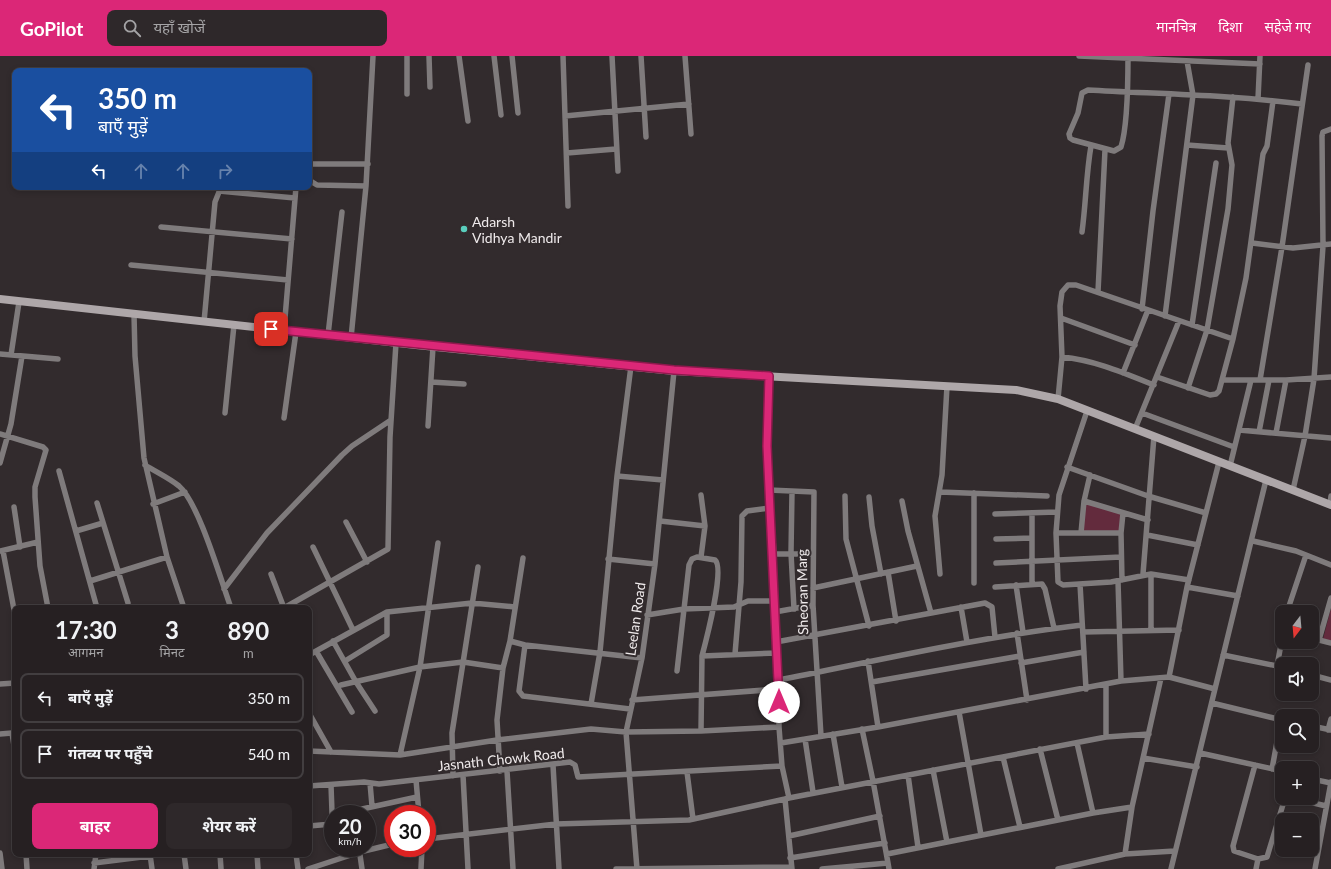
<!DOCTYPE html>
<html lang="hi">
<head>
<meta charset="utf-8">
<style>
  body { margin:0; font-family:Lato,"Noto Sans Devanagari",sans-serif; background:#2e282a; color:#f1f3f6; height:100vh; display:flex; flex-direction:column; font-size:15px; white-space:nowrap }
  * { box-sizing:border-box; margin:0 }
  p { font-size:13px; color:#a4a3a5 }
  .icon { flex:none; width:22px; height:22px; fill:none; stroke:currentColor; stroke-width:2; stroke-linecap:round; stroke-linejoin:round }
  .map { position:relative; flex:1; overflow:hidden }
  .details { position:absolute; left:12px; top:549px; width:300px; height:252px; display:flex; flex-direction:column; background:#262022; border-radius:8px; box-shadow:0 2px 6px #0003,0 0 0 1px #423e40 }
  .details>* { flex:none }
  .guide { position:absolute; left:12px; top:12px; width:300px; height:122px; border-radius:8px; box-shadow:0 2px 6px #0003,0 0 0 1px #423e40; background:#1a4fa0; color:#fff; overflow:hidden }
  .needle { width:26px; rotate:196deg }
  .fabs { position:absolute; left:1275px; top:549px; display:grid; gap:8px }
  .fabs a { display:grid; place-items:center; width:44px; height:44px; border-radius:8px; background:#262022; box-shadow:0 2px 6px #0003,0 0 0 1px #423e40; font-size:20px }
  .speed { position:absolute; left:324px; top:749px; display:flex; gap:8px; font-size:20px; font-weight:700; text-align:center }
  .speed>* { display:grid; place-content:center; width:52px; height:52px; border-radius:50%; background:#262022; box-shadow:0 2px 6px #0003,0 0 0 1px #423e40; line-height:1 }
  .speed small { font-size:10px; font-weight:400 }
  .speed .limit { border:6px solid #d22; background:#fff; color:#111 }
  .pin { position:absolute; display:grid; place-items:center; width:34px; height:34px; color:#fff; margin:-17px; border-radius:8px; box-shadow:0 2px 6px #0006 }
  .me { position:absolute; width:44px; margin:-22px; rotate:0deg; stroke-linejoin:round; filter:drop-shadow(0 0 3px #0008) }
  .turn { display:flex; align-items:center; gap:14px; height:84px; padding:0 20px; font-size:18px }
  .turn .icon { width:52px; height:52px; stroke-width:2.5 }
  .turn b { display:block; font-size:28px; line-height:34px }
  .lanes { display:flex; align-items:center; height:38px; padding:0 20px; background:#0003; justify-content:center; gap:20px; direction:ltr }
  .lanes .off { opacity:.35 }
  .eta { display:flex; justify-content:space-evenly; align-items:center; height:68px; text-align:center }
  .eta b { font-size:24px; font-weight:700; line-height:28px }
  .cta { display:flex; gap:8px; margin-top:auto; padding:8px 20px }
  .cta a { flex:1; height:46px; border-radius:8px; background:#db2777; color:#fff; font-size:16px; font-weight:700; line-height:46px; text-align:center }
  .cta a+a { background:#2e282a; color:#f1f3f6 }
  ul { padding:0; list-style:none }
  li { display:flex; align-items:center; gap:12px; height:50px; margin:0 8px 6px; padding:0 12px; border:2px solid #423e40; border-radius:8px }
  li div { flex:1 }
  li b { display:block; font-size:15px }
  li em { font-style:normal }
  header { display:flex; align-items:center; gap:24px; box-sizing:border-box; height:56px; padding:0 20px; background:#db2777; color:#fff }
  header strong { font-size:19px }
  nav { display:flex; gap:22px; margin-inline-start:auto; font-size:14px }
  .search { width:280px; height:36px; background:#2e282a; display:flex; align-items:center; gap:10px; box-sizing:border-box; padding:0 14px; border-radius:8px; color:#a4a3a5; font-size:15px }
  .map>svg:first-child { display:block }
  .green { fill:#632b3d }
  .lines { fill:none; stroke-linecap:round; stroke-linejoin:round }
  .minor { stroke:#7f7b7c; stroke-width:5.5 }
  .secondary { stroke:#aea7a9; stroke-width:8 }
  .route-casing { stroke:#8e194d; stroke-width:10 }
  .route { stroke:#db2777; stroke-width:7 }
  .poi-dot { fill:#5acebd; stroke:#322b2d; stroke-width:1.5 }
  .labels { text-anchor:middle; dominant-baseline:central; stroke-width:4; stroke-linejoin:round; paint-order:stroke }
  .poi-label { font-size:14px; fill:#efeaeb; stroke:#322b2d; text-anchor:start }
  .street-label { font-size:14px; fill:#efeaeb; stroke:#322b2d }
</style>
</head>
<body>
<header>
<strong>GoPilot</strong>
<div class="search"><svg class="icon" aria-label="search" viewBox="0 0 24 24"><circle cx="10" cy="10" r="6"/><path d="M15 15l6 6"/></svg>यहाँ खोजें</div>
<nav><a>मानचित्र</a><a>दिशा</a><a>सहेजे गए</a></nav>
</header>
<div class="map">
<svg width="1331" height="813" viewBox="0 0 1331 813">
  <rect width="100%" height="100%" fill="#322b2d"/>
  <path class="green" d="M1084,445L1123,457L1121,477H1081Z
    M1331,552V585L1323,583Z"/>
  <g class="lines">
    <path class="minor" d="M429,0L430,31
      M459,0L468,65
      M494,0L501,59
      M512,0L518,57
      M563,0L568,150
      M612,0L618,115
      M641,0L646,81
      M685,0L691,78
      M1079,0L1260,8
      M1128,0C1128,24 1128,69 1121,91L1114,95L1073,84L1070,82L1069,78L1078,57L1082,37L1088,34C1159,38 1231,39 1302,48
      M407,38V0
      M1258,43L1260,0
      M565,60L689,48
      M1187,89L1228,92
      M567,97L616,93
      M309,108H368
      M309,124L317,129L366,130
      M219,135L295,142
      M161,171L292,183
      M1082,176C1086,147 1086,119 1091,90
      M1252,187L1293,192L1331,188
      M131,209L288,224
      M1098,236L1105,94
      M1142,253L1153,155L1169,38
      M134,258L135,300L144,402L167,501L184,552
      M1165,260L1193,39L1187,5
      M1061,262L1135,289
      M204,266L215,146L221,131
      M1192,269L1216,107
      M284,274L296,131
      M328,279L342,156
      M351,282L366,130L373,0
      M0,298L58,303
      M11,299L19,246
      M1062,301C1094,304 1124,317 1154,329
      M1123,317L1148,254
      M769,320L767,390L774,498V545L779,624V671L782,710L789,742L785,743L792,813
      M1157,321L1210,339L1216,338L1219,335L1233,283L1246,222L1263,98L1267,90L1273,45
      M1223,324H1286L1331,321
      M1260,324L1282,191L1308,9
      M431,326L464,328
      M1188,332L1207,274L1228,153L1232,109L1228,87L1233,41
      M1058,343L1062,301L1060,250L1062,236L1068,229H1076L1233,283
      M1087,355L1059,439L1056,477L1058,526L1063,529L1111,526L1151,518L1189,524
      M225,357L234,269
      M1142,357L1234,391
      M284,362L296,276
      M428,370L433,291
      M1135,373L1179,265
      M1239,374L1331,382
      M1259,376L1269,324
      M1276,377L1286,324
      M0,378L43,391L46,394L35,431V441L40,510L48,552
      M0,407L11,368L22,300
      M145,409C156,416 169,422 179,430C199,447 221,525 231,552
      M1230,410L1251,324
      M1067,411L1148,440L1206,457
      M59,415L97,552
      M617,420L663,424
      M769,434L814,436L813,549L821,680
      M1293,434L1305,380L1314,323L1323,190L1322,80L1323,76L1331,73
      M792,436L791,497L794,553
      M940,436L1047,440
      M845,440L846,483L869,570
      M869,441L872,470L881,518
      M902,445L908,475L931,557
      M1084,445L1148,464
      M97,447L128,547
      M153,448L185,436
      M1330,449L1331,440
      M14,451L20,491
      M1032,457V528
      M995,458L1057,456
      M660,465L705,470
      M346,466L367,506
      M76,475L103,467
      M1056,477H1121
      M1081,477L1084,445L1090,419
      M1147,479L1198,489
      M996,483L1032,482
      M1253,485L1296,495L1331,509
      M313,491L353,574
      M0,495L38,486
      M3,495L15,559
      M774,498H812
      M701,501L705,470L701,439
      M608,503L655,508
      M996,507L1121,501
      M888,516L896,565
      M271,518L284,552
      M940,518L935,460L942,419L947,330
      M1143,518L1154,380
      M1151,518V574
      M1122,524L1121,477L1123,457
      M90,525L167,501
      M1118,525L1121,625
      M974,527V437
      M1080,528L1086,633
      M1016,529L1023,576
      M995,531L1042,528L1045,533L1054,572
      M1187,531L1238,540
      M813,532L917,510
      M224,533L267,477L342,399L352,390L391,364
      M961,551L967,586
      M284,552L388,493L390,381L396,287
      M775,556L813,549
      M1287,556L1306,499
      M647,559L684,553L734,551L748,545H774
      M1083,576L1179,574
      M1017,577L1027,644
      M1312,584H1319L1331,542
      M1319,584L1331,587
      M333,585L356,626L375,655
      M510,585L525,589L642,602
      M776,586L985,547L992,551L995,581
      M525,589L519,635L523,640L630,653
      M316,595L352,656
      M735,598L741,526L742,460L747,455L770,452
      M309,599L387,556L472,547L515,551
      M1223,599L1282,611
      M345,605L387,579V556
      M868,605L878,671
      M1021,607L1084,596
      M1277,610L1282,583
      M677,615L689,509L692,503L697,501L715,504C725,512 706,585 702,600
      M1312,619L1331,624
      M1169,621L1187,531L1219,406
      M779,624C880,604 980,581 1082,569
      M872,626L1020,600
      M0,628L15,627
      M341,629L420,611L463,606L503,612
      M632,644L779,633
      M1212,647L1282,664
      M591,648L600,596L617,420L631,310
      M959,656L981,779
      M309,657L331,696
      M1312,670L1331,674
      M862,673L873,725L888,807
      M1328,674L1331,663
      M701,675L702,600L777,597
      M0,678L12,677L15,696
      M833,678L842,731
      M1106,681V629
      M805,683L813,736
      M781,687L878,671L1121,625L1169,621L1215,633
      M1077,687L1093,757
      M1040,693L1058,764
      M309,695L400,699L497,684L591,673L626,676L701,675L779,671
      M1200,697L1282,715
      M400,699L420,611L438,487
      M1003,701L1020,771
      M1143,702L1197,711
      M553,709L559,813
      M1255,709L1233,790L1234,795L1258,803L1267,801L1285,742
      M1272,713L1281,664
      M933,714L947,786
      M500,715L497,664L503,612L510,585L523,502
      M507,715L513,813
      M687,716L693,763
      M463,719L468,813
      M908,719L918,791
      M453,720L452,677L478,511
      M1312,723L1331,727
      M416,724L419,758
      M370,727L372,750
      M331,729L333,784
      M309,730L364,726L379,728L570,706L575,709L578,721L782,710
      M789,742L1106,681L1149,678
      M1293,742L1326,750
      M350,758L353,755L417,741
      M309,770L332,768
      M789,780L880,760
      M427,783L556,768L689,764L785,743
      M359,792L362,813
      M0,797L2,813
      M26,798L27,813
      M150,798L152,813
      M184,798L186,813
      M220,798L221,813
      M257,798L258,813
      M296,798L298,813
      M887,798L1093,757L1132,751
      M1125,798L1132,751L1161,622
      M790,802L885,787
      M94,807L150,800
      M94,813L96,798
      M308,813L360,796L393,788
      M421,813L422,792
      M616,813L790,811
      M637,813L626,676L642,602L655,508L674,315
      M822,813L888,807L889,813
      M1058,813L1125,798L1175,795
      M1171,813L1266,424
      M1256,813L1258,803
      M1315,813L1331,726"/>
    <path class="secondary" d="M0,243L416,289L674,315L1016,334L1058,343L1331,449"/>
  </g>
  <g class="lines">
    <defs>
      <path id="route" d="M271,273L674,314L769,320L767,390L779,646"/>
    </defs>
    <use href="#route" class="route-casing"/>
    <use href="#route" class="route"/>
  </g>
  <circle class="poi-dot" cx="464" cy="173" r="4"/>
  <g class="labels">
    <g class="poi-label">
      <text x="472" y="165">Adarsh<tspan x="472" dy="16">Vidhya Mandir</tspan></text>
    </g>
    <g class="street-label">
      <text transform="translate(802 536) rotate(-91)">Sheoran Marg</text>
      <text transform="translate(635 563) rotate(-82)">Leelan Road</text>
      <text transform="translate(501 703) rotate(-6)">Jasnath Chowk Road</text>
    </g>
  </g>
</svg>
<div class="fabs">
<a><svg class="needle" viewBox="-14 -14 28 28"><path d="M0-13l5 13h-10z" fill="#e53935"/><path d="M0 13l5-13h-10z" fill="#a4a3a5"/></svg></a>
<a><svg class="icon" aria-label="sound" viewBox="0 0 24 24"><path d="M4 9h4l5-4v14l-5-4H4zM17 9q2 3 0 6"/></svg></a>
<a><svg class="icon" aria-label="search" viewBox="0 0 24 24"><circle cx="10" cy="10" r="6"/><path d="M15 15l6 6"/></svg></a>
<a>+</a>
<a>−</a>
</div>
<div class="speed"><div>20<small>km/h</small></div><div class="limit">30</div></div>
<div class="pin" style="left:271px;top:273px;background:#d93025"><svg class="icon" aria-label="arrive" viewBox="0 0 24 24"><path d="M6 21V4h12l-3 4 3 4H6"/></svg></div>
<svg class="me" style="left:779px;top:646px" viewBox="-20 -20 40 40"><circle r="19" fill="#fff"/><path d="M0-13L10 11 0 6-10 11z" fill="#db2777"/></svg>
<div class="guide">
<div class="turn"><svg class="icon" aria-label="left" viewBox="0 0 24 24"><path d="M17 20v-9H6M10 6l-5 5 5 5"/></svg><div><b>350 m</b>बाएँ मुड़ें</div></div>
<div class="lanes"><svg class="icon" aria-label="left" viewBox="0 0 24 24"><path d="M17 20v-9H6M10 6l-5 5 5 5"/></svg><svg class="icon off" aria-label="ahead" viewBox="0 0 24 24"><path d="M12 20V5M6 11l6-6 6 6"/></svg><svg class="icon off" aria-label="ahead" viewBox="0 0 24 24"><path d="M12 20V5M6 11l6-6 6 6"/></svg><svg class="icon off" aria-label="right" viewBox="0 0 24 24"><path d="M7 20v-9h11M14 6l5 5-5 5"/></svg></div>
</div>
<section class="details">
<div class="eta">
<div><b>17:30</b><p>आगमन</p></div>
<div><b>3</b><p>मिनट</p></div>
<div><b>890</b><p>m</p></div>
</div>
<ul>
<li><svg class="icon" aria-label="left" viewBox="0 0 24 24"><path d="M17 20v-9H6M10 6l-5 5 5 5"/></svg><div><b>बाएँ मुड़ें</b></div><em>350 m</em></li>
<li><svg class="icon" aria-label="arrive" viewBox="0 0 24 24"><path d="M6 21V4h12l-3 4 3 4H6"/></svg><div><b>गंतव्य पर पहुँचे</b></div><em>540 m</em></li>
</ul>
<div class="cta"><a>बाहर</a><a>शेयर करें</a></div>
</section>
</div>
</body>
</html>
